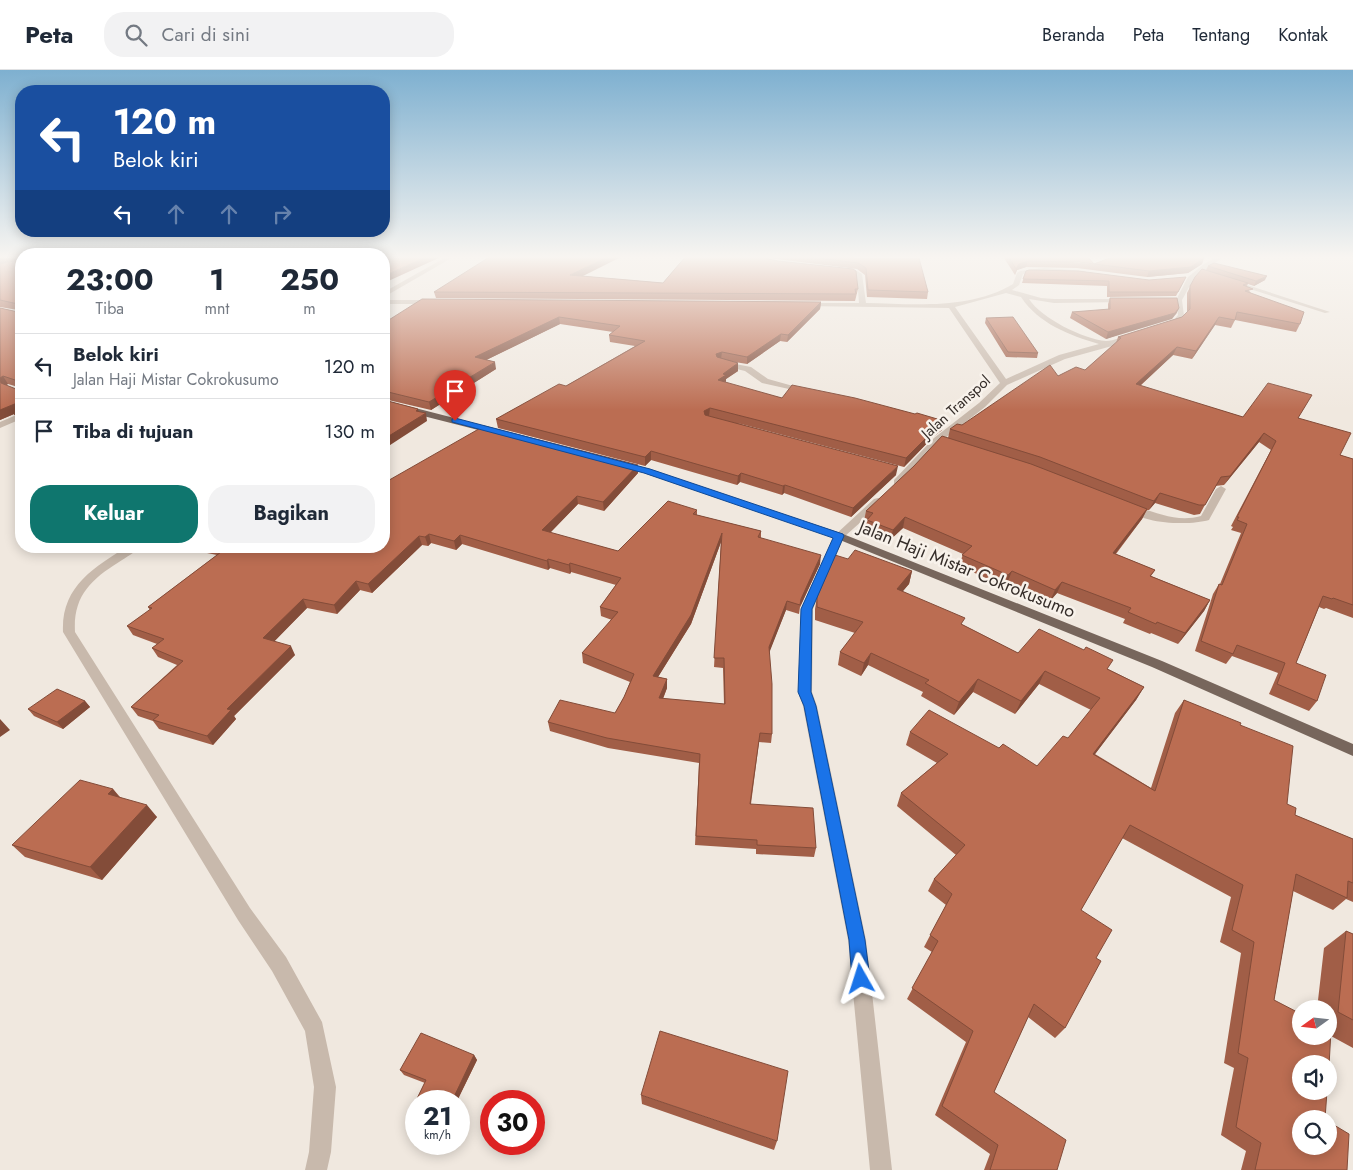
<!DOCTYPE html>
<html lang="id">
<head>
<meta charset="utf-8">
<style>
  body { margin:0; font-family:Jost,sans-serif; background:#f2f2f3; color:#1f2937; height:100vh; display:flex; flex-direction:column; font-size:19px; white-space:nowrap }
  * { box-sizing:border-box; margin:0 }
  p { font-size:16px; color:#747a83 }
  .icon { flex:none; width:28px; height:28px; fill:none; stroke:currentColor; stroke-width:2; stroke-linecap:round; stroke-linejoin:round }
  .map { position:relative; flex:1; overflow:hidden }
  .sheet { position:absolute; left:15px; top:178px; width:375px; height:305px; display:flex; flex-direction:column; background:#fff; border-radius:20px; box-shadow:0 2px 12px #0003 }
  .sheet>* { flex:none }
  .guide { position:absolute; left:15px; top:15px; width:375px; height:152px; border-radius:20px; box-shadow:0 2px 12px #0003; background:#1a4fa0; color:#fff; overflow:hidden }
  .needle { width:32px; rotate:255deg }
  .fabs { position:absolute; left:1292px; top:930px; display:grid; gap:10px }
  .fabs a { display:grid; place-items:center; width:45px; height:45px; border-radius:50%; background:#fff; box-shadow:0 2px 12px #0003; font-size:25px }
  .speed { position:absolute; left:405px; top:1020px; display:flex; gap:10px; font-size:25px; font-weight:700; text-align:center }
  .speed>* { display:grid; place-content:center; width:65px; height:65px; border-radius:50%; background:#fff; box-shadow:0 2px 12px #0003; line-height:1 }
  .speed small { font-size:12px; font-weight:400 }
  .speed .limit { border:8px solid #d22; background:#fff; color:#111 }
  .pin { position:absolute; display:grid; place-items:center; width:42px; height:42px; color:#fff; margin:-51px -21px; border-radius:50% 50% 50% 0; rotate:-45deg; box-shadow:0 0 5px #0007 }
  .pin .icon { rotate:45deg }
  .me { position:absolute; width:55px; margin:-28px; rotate:354deg; stroke-linejoin:round; filter:drop-shadow(0 0 4px #0008) }
  .turn { display:flex; align-items:center; gap:18px; height:105px; padding:0 15px; font-size:22px }
  .turn .icon { width:65px; height:65px; stroke-width:2.5 }
  .turn b { display:block; font-size:35px; line-height:42px }
  .lanes { display:flex; align-items:center; height:48px; padding:0 15px; background:#0003; justify-content:center; gap:25px; direction:ltr }
  .lanes .off { opacity:.35 }
  .eta { display:flex; justify-content:space-evenly; align-items:center; height:85px; text-align:center }
  .eta b { font-size:30px; font-weight:700; line-height:35px }
  .button { display:flex; gap:10px; margin-top:auto; padding:10px 15px }
  .button a { flex:1; height:58px; border-radius:20px; background:#0f766e; color:#fff; font-size:20px; font-weight:700; line-height:58px; text-align:center }
  .button a+a { background:#f2f2f3; color:#1f2937 }
  ul { padding:0; list-style:none }
  li { display:flex; align-items:center; gap:15px; height:65px; padding:0 15px; border-top:1px solid #e0e1e3 }
  li div { flex:1 }
  li b { display:block; font-size:19px }
  li em { font-style:normal }
  header { display:flex; align-items:center; gap:30px; box-sizing:border-box; height:70px; padding:0 25px; background:#fff; border-bottom:1px solid #e0e1e3 }
  header strong { font-size:24px }
  nav { display:flex; gap:28px; margin-inline-start:auto; font-size:18px }
  .search { width:350px; height:45px; background:#f2f2f3; display:flex; align-items:center; gap:12px; box-sizing:border-box; padding:0 18px; border-radius:20px; color:#747a83; font-size:19px }
  .map>svg:first-child { display:block }
  .lines { fill:none; stroke-linecap:round; stroke-linejoin:round }
  .street { fill:#c8b9ac; fill-rule:evenodd }
  .primary { fill:#77665c; fill-rule:evenodd }
  .wall { fill:#a15e47; fill-rule:evenodd }
  .shaded-wall { fill:#834c39 }
  .building { fill:#bb6d52; stroke:#834c39; fill-rule:evenodd }
  .route { fill:#1a73e8; stroke:#114b97 }
  .labels { text-anchor:middle; dominant-baseline:central; stroke-width:5; stroke-linejoin:round; paint-order:stroke }
  .far-street-label { font-size:15px; fill:#362e2a; stroke:#f8f2eb }
  .street-label { font-size:18px; fill:#362e2a; stroke:#f8f2eb }
</style>
</head>
<body>
<header>
<strong>Peta</strong>
<div class="search"><svg class="icon" aria-label="search" viewBox="0 0 24 24"><circle cx="10" cy="10" r="6"/><path d="M15 15l6 6"/></svg>Cari di sini</div>
<nav><a>Beranda</a><a>Peta</a><a>Tentang</a><a>Kontak</a></nav>
</header>
<div class="map">
<svg width="1353" height="1100" viewBox="0 0 1353 1100">
  <rect width="100%" height="100%" fill="#f0e8df"/>
  <g class="lines">
    <path class="street" d="M448,186H455L384,227V222Z
      M1218,186H1225L1194,208L1182,230L1184,246L1177,253L1165,256V252L1173,251L1178,245L1176,230L1188,207L1204,194Z
      M839,197L857,201L862,204L866,233C914,234 970,240 1013,214L1017,203L1020,201L1044,198L1085,201L1087,204L1044,201L1023,204L1019,215L1012,220L1041,228L1054,229H1126L1127,230L1124,232L1054,233L1029,229C1041,248 1083,269 1106,271C1114,271 1124,266 1132,264L1136,266L1112,276L1065,289L1007,315L985,337L940,372L902,414H894V410L934,368L979,333L1000,313L949,238L802,236V234L804,233H859L857,206L837,200ZM1006,223L1021,227C1039,254 1069,265 1099,274L1059,285L1006,309L955,237Z
      M1228,210H1232L1330,242L1325,243L1228,212Z
      M384,230H434L437,232L434,234H384Z
      M720,291L751,297L768,309L811,321L807,323L762,313L745,301L720,295Z
      M21,343V349L0,358V352Z
      M1221,416L1226,419L1210,448L1209,450C1188,456 1141,454 1125,438L1130,435C1154,441 1175,453 1201,446L1216,419Z
      M878,428L882,429L883,431L882,433L844,467L813,539L812,622L817,636L866,870L892,1100H870L848,870L803,636L798,622L801,539L834,466L874,429Z
      M128,476H141C135,483 126,487 119,492C90,510 73,527 75,562L250,838L286,887L322,952L336,1017L331,1082L327,1100H305L309,1082L314,1017L305,961L272,901L238,850L63,562C61,517 93,498 128,476Z"/>
    <path class="primary" d="M384,330L501,360L503,362L498,365L384,336Z
      M623,392L650,399L843,464L1162,591L1353,674V686L1152,597L835,468L644,403L620,397L618,395Z"/>
  </g>
  <path class="wall" d="M0,186H21V353L19,352L14,344L0,350V238L18,242V240L0,237ZM8,314L18,317L16,319L6,315Z
    M686,186H852L853,188L928,222L927,229L867,227L865,205L857,199L759,187L858,219L855,231L436,228L434,222L582,206L663,213Z
    M1004,186L1094,194L1207,186L1204,188L1202,194L1188,203L1147,207L1077,198L1026,197L1017,200L1015,205L1004,188Z
    M1208,196L1265,210L1254,216L1248,214L1246,217L1251,223L1300,254L1296,262L1235,250L1231,258L1215,255L1192,289L1173,285L1140,316L1243,347L1298,348L1340,385L1353,389V548L1326,538L1324,539L1319,537L1296,593L1317,631L1309,641L1269,624L1278,603L1232,586L1226,594L1195,581L1213,524L1219,514H1220L1241,463L1231,460L1233,457L1231,456L1271,380L1259,372L1224,415L1215,416L1200,444L1194,445L1155,433L1149,440H1147L1142,449L1116,484L1155,500L1151,506L1210,530L1204,541L1178,574L1151,563L1150,564L1123,553L1125,549L1057,523L1050,531L1008,511L1004,516L959,496L963,484L903,458L890,470L864,460L866,452L864,451L866,441L948,368L950,359L962,355L1058,306L1085,300L1116,273L1118,267L1182,247L1187,242V223L1195,207L1206,200Z
    M1026,201L1149,210L1184,211L1176,226L1107,227V216L1022,213Z
    M1110,228L1179,238L1176,244L1106,269L1070,248L1072,242L1108,240V234Z
    M821,232L820,239L787,272L780,271L747,294L729,291L738,301L726,309L725,313L782,328L942,360L933,367L904,397L737,353L896,405L851,447L784,423L782,425L740,412L737,415L651,390L645,396L498,358L496,349L566,316L635,276L610,272L609,265L613,262L560,254L486,290L496,299L431,340L384,329V253Z
    M986,248L1038,283L1037,288L1006,287L985,253Z
    M638,395V403L604,441L578,434L550,463L618,481L697,440V445L761,461V468L820,494L800,537L799,544L786,540L769,582L772,664L771,673L759,672L751,734L816,778L814,787L756,784V779L695,775L699,693L608,678L550,661L548,652L615,643L624,627L630,612L583,593L582,583L612,550L601,546L600,537L616,515L571,502L570,504L550,498L548,500L462,474L456,480L431,473L428,476L422,475L372,523L360,520L337,544L307,538L274,571L295,585L234,646L236,649L213,675L159,659L153,651L138,646L131,637L177,595L158,587L152,578L157,574L133,565L127,556L150,540L148,537L217,485L172,476H384ZM721,472L714,597L723,598L724,634L663,629L667,618V609L658,607L691,554Z
    M848,489L912,501L909,514L902,521L963,555L1018,583L1108,599L1144,617L1136,630L1095,684L1151,718L1175,643L1184,630L1240,655L1287,734L1295,745L1353,769V832L1346,829L1333,840L1293,821L1274,930L1329,966V939H1317L1324,878L1346,861L1353,864V978L1331,966L1301,1049L1347,1100H1241L1246,1081L1221,1065L1234,998L1224,993L1241,883L1220,872L1231,827L1122,768L1081,840L1096,888L1065,958L1055,968L1028,947L994,1022L1057,1100H984L990,1084L935,1045L966,972L907,929L932,882L924,877L946,835L928,821L934,809L956,785L897,736L901,723L937,693L906,675L910,662L999,678L1037,696L1068,668L1091,640L1039,614L1015,644L973,622L954,645L921,626L923,622L868,595L861,606L838,595L840,582L855,563L815,550V539L817,527Z
    M85,631L90,637L63,659L34,646L28,639Z
    M113,719L120,727L157,747L102,810L25,787L12,775Z
    M474,985L477,990L457,1031H416V1047L414,1046L411,1041L425,1013L404,1005L400,1000Z
    M641,1025L777,1071L774,1080L642,1034Z"/>
  <path class="shaded-wall" d="M4,186H21V189L0,194V187Z
    M428,186H443L384,213V206Z
    M610,186H623L571,212L570,205Z
    M1200,186H1207L1196,193L1199,187Z
    M1204,188L1202,194L1188,203L1147,207L1149,201Z
    M1028,191L1026,197L1017,200L1015,205L1016,199L1019,194Z
    M1267,206L1265,210L1254,216L1256,211Z
    M821,232L820,239L787,272L788,265Z
    M1179,238L1176,244L1172,249L1106,269L1108,262Z
    M559,247L560,254L476,295L475,287Z
    M1219,247L1215,255L1192,289L1196,281Z
    M781,264L780,271L747,294V287Z
    M1177,277L1173,285L1132,323L1136,314Z
    M722,282L721,289L716,291V284Z
    M495,292L496,299L431,340L429,332Z
    M738,293V301L726,309V312L718,310L723,304Z
    M3,306L8,314L5,316L1,313L0,308Z
    M17,333L21,341L0,350V340Z
    M710,338L709,346L704,350V341Z
    M418,339L420,347L426,343L427,351L384,379V369Z
    M944,351L942,360L933,367L904,397L906,388L935,359Z
    M1264,363L1259,372L1224,415L1230,406Z
    M651,381V390L645,396V387Z
    M638,395V403L604,441L603,432Z
    M898,396L896,405L851,447L853,438Z
    M741,403L740,412L737,415L738,406Z
    M785,415L784,423L782,425L783,416Z
    M1160,423L1155,433L1149,440L1154,431Z
    M577,426L578,434L544,469L542,460Z
    M1147,439L1142,449L1108,493L1113,483Z
    M905,447L903,458L890,470L893,460Z
    M722,463L721,472L691,554L653,615V606Z
    M429,464L431,473L428,476L425,467Z
    M460,465L462,474L456,480L454,471Z
    M419,466L422,475L372,523L368,514Z
    M821,485L820,494L800,537L801,529Z
    M548,489L550,498L548,500L547,491Z
    M570,493L571,502L570,504L569,495Z
    M912,501L909,514L894,532L897,519Z
    M1012,501L1008,511L1004,516L1008,505Z
    M356,511L360,520L337,544L334,535Z
    M1062,512L1057,523L1050,531L1055,520Z
    M303,529L307,538L268,578L263,568Z
    M1210,530L1204,541L1178,574L1185,563Z
    M787,531L786,540L768,586L769,577Z
    M291,576L295,585L234,646L236,649L213,675L207,666L227,639Z
    M871,583L868,595L861,606L864,593Z
    M1045,601L1039,614L1015,644L1021,631Z
    M667,609V618L659,638V628Z
    M978,609L973,622L954,645L959,632Z
    M1144,617L1136,630L1086,696L1093,684Z
    M85,631L90,637L63,659L57,652Z
    M0,649L10,660L0,667Z
    M113,719L123,732L108,724Z
    M147,735L157,747L102,810L90,797Z
    M474,985L477,990L457,1031H452Z"/>
  <path class="building" d="M18,186H21V347L14,344L18,341L17,333L0,340V238L18,242V234L0,230V194L18,190ZM3,306L18,311V317L16,319L1,313L0,308Z
    M384,186H428L384,206Z
    M491,186H610L570,205L663,213L686,186H756L778,191L853,199L856,201L858,219H855L856,224L434,222Z
    M803,186L813,187V186H852L853,188H919L928,222L868,220L866,198L858,193Z
    M1008,186H1070L1088,187L1094,194L1115,186H1200L1199,187L1204,188L1191,197L1149,201L1079,192L1028,191L1019,194L1016,199Z
    M1214,193L1267,206L1256,211L1208,196Z
    M1202,199L1248,213L1243,215L1253,219L1245,221L1304,242L1300,254L1237,242L1235,250L1219,247L1196,281L1177,277L1136,314L1243,347L1268,313L1312,325L1298,348L1351,363L1340,385L1353,389V535L1333,528L1332,529L1323,526L1296,593L1326,605L1317,631L1277,614L1285,593L1237,575L1233,584L1201,571L1219,514L1222,515L1247,454L1237,450L1239,447H1237L1276,371L1264,363L1230,406L1221,407L1205,435H1199L1160,423L1154,431L1148,429L1040,387L950,359L957,354L962,355L1050,295L1058,306L1076,297L1085,300L1121,268L1118,267L1182,247L1190,239V216L1195,207Z
    M1029,200L1078,201L1149,210L1186,207L1178,222H1109V211L1023,209L1026,201Z
    M1110,228H1177L1179,238L1175,243L1108,262L1072,242L1110,239Z
    M422,229L821,232L788,265L781,264L747,287L722,282L716,284L717,287L738,293L723,304L726,305L718,310L782,328L792,315L855,328L915,344L917,343L944,351L935,359L906,388L710,338L704,341L705,345L898,396L853,438L785,415L783,416L741,403L738,406L651,381L645,387L496,349L559,314L566,316L645,271L609,265L620,256L559,247L475,287L495,292L429,332L384,321V253Z
    M1013,247L1038,283L1008,282L986,248Z
    M384,330L418,339L416,341L426,343L384,369Z
    M484,356L638,395L603,432L577,426L542,460L618,481L668,431L697,440L693,444L761,461L758,467L821,485L801,529L800,535L787,531L769,577L772,614V664L760,663L750,734L813,738L816,778L757,775V770L696,766L700,684L607,668L548,652L560,630L615,643L624,627L634,604L582,583L618,542L600,537L621,508L570,493L569,495L548,489L547,491L460,465L454,471L429,464L425,467L419,466L368,514L356,511L334,535L303,529L263,568L291,576L227,639L231,640L207,666L153,650L159,645L131,637L183,591L152,578L164,569L127,556L152,538L148,537L225,479L212,476H384V413ZM722,463L714,588H724L725,634L659,628L667,609L653,606L691,545Z
    M942,366L1031,394L1147,439L1113,483L1155,500L1150,506L1210,530L1185,563L1157,552L1156,554L1128,542L1131,538L1062,512L1055,520L1012,501L1008,505L962,485L972,476L905,447L893,460L867,450L873,443L866,441L914,396Z
    M855,480L912,501L897,519L965,548L961,554L1018,583L1039,559L1084,580L1086,577L1113,590L1107,599L1144,617L1093,684L1155,721L1184,630L1241,653L1240,655L1293,676L1287,734L1296,738L1295,745L1353,769V813L1348,811L1347,828L1296,804L1274,930L1301,944V966H1329V959L1331,960L1329,996V994H1301V1021H1327L1325,1049H1301V1076H1329V1052L1349,1064L1347,1100H1255L1261,1073L1236,1057L1248,988L1238,983L1254,872L1232,860L1243,815L1130,755L1081,840L1112,860L1096,888L1101,891L1065,958L1034,934L994,1022L1066,1070L1057,1100H990L998,1075L942,1036L973,961L912,918L938,871L930,865L952,824L934,809L965,775L901,723L948,684L910,662L929,640L999,678L1003,674L1037,696L1063,666L1068,668L1100,628L1045,601L1021,631L978,609L959,632L925,613L929,610L871,583L864,593L840,582L863,552L817,537V527L835,485L848,489Z
    M57,619L85,631L57,652L28,639Z
    M80,710L113,719L108,724L147,735L90,797L12,775Z
    M1346,861L1353,864V950L1338,942Z
    M660,961L788,1001L777,1071L641,1025Z
    M421,963L474,985L452,1031H416V1043L411,1041L426,1010L400,1000Z"/>
  <linearGradient id="sky" x2="0" y2="1"><stop stop-color="#7eb0d0"/><stop offset="0.55" stop-color="#f8f5f1"/><stop offset="1" stop-color="#f8f5f1" stop-opacity="0"/></linearGradient>
  <rect width="1353" height="340" fill="url(#sky)"/>
  <path class="route" d="M455,348L650,399L843,464L844,466L812,539L811,622L816,636L865,870L870,909L867,915L861,917L855,915L852,909L849,870L804,636L798,622L801,539L833,468L644,403L452,352V349Z"/>
  <g class="labels">
    <g class="far-street-label">
      <text transform="translate(956 337) rotate(-42)">Jalan Transpol</text>
    </g>
    <g class="street-label">
      <text transform="translate(967 499) rotate(22)">Jalan Haji Mistar Cokrokusumo</text>
    </g>
  </g>
</svg>
<div class="fabs">
<a><svg class="needle" viewBox="-14 -14 28 28"><path d="M0-13l5 13h-10z" fill="#e53935"/><path d="M0 13l5-13h-10z" fill="#747a83"/></svg></a>
<a><svg class="icon" aria-label="sound" viewBox="0 0 24 24"><path d="M4 9h4l5-4v14l-5-4H4zM17 9q2 3 0 6"/></svg></a>
<a><svg class="icon" aria-label="search" viewBox="0 0 24 24"><circle cx="10" cy="10" r="6"/><path d="M15 15l6 6"/></svg></a>
</div>
<div class="speed"><div>21<small>km/h</small></div><div class="limit">30</div></div>
<div class="pin" style="left:455px;top:351px;background:#d93025"><svg class="icon" aria-label="arrive" viewBox="0 0 24 24"><path d="M6 21V4h12l-3 4 3 4H6"/></svg></div>
<svg class="me" style="left:861px;top:909px" viewBox="-20 -20 40 40"><path d="M0-17L14 15 0 8-14 15z" fill="#1a73e8" stroke="#fff" stroke-width="4"/></svg>
<div class="guide">
<div class="turn"><svg class="icon" aria-label="left" viewBox="0 0 24 24"><path d="M17 20v-9H6M10 6l-5 5 5 5"/></svg><div><b>120 m</b>Belok kiri</div></div>
<div class="lanes"><svg class="icon" aria-label="left" viewBox="0 0 24 24"><path d="M17 20v-9H6M10 6l-5 5 5 5"/></svg><svg class="icon off" aria-label="ahead" viewBox="0 0 24 24"><path d="M12 20V5M6 11l6-6 6 6"/></svg><svg class="icon off" aria-label="ahead" viewBox="0 0 24 24"><path d="M12 20V5M6 11l6-6 6 6"/></svg><svg class="icon off" aria-label="right" viewBox="0 0 24 24"><path d="M7 20v-9h11M14 6l5 5-5 5"/></svg></div>
</div>
<section class="sheet">
<div class="eta">
<div><b>23:00</b><p>Tiba</p></div>
<div><b>1</b><p>mnt</p></div>
<div><b>250</b><p>m</p></div>
</div>
<ul>
<li><svg class="icon" aria-label="left" viewBox="0 0 24 24"><path d="M17 20v-9H6M10 6l-5 5 5 5"/></svg><div><b>Belok kiri</b><p>Jalan Haji Mistar Cokrokusumo</p></div><em>120 m</em></li>
<li><svg class="icon" aria-label="arrive" viewBox="0 0 24 24"><path d="M6 21V4h12l-3 4 3 4H6"/></svg><div><b>Tiba di tujuan</b></div><em>130 m</em></li>
</ul>
<div class="button"><a>Keluar</a><a>Bagikan</a></div>
</section>
</div>
</body>
</html>
